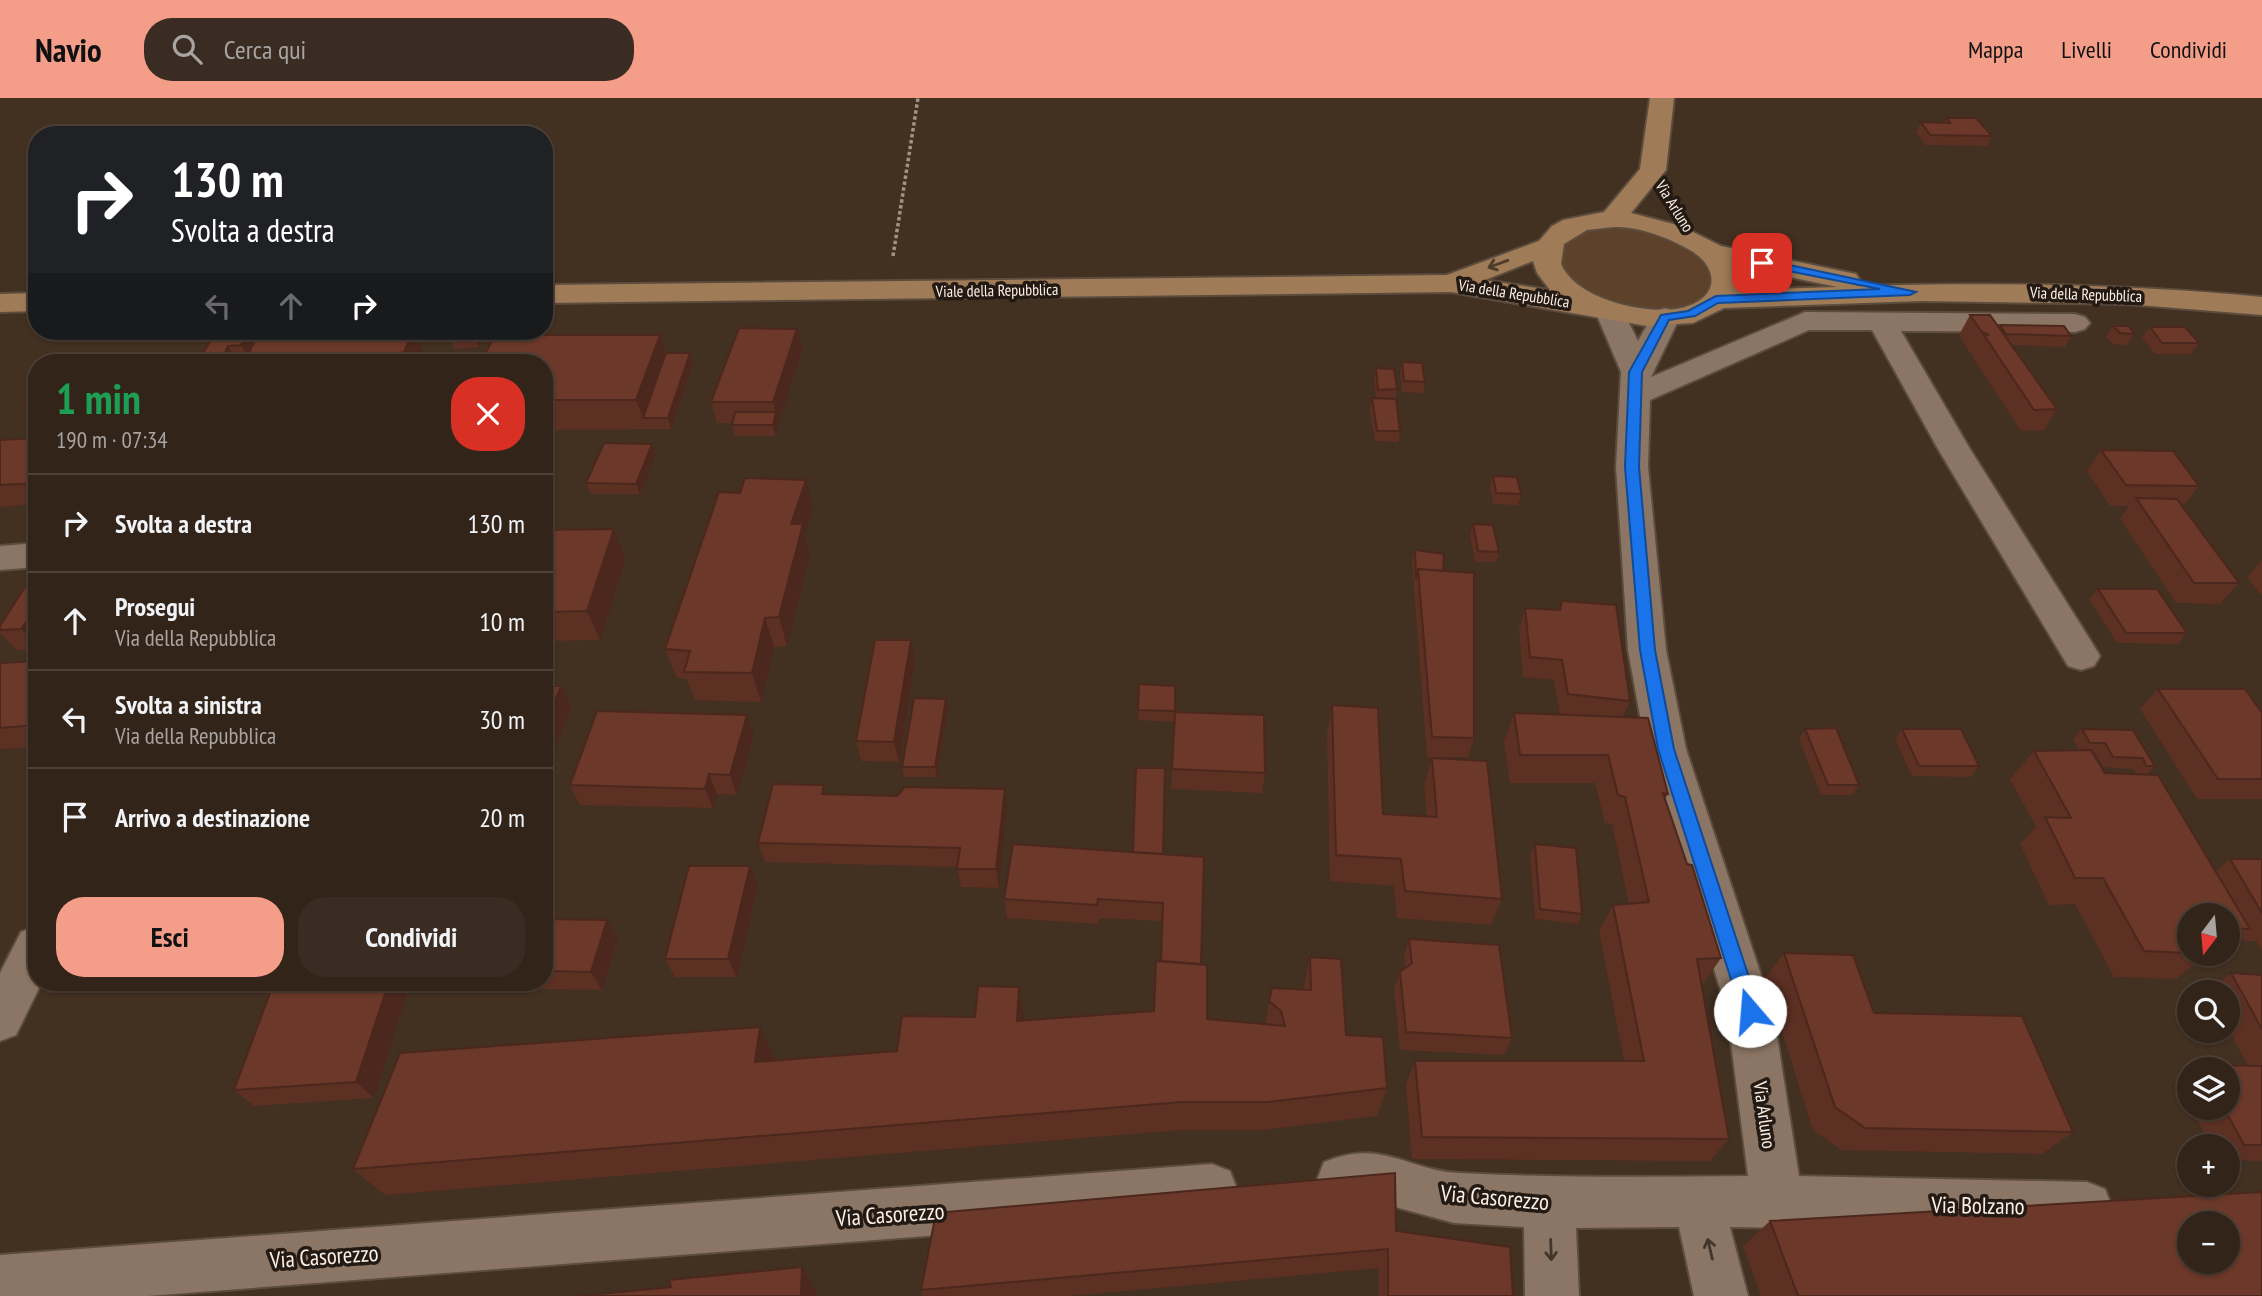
<!DOCTYPE html>
<html lang="it">
<head>
<meta charset="utf-8">
<style>
  body { margin:0; font-family:"PT Sans Narrow",sans-serif; background:#3a2c22; color:#f1f3f6; height:100vh; display:flex; flex-direction:column; font-size:26px; white-space:nowrap }
  * { box-sizing:border-box; margin:0 }
  p { font-size:23px; color:#a8a4a2 }
  .icon { flex:none; width:38px; height:38px; fill:none; stroke:currentColor; stroke-width:2; stroke-linecap:round; stroke-linejoin:round }
  .map { position:relative; flex:1; overflow:hidden }
  .side { position:absolute; left:28px; top:256px; width:525px; height:637px; display:flex; flex-direction:column; background:#322419; border-radius:28px; box-shadow:0 2px 5px #0004,0 0 0 2px #4d4138 }
  .side>* { flex:none }
  .banner { position:absolute; left:28px; top:28px; width:525px; height:214px; border-radius:28px; box-shadow:0 2px 5px #0004,0 0 0 2px #4d4138; background:#202124; color:#fff; overflow:hidden }
  .needle { width:46px; rotate:196deg }
  .controls { position:absolute; left:2177px; top:805px; display:grid; gap:14px }
  .controls a { display:grid; place-items:center; width:63px; height:63px; border-radius:50%; background:#322419; box-shadow:0 2px 5px #0004,0 0 0 2px #4d4138; font-size:35px }
  .pin { position:absolute; display:grid; place-items:center; width:60px; height:60px; color:#fff; margin:-30px; border-radius:14px; box-shadow:0 4px 10px #0006 }
  .me { position:absolute; width:77px; margin:-38px; rotate:342deg; stroke-linejoin:round; filter:drop-shadow(0 0 5px #0008) }
  .turn { display:flex; align-items:center; gap:24px; height:147px; padding:0 28px; font-size:32px }
  .turn .icon { width:91px; height:91px; stroke-width:2.5 }
  .turn b { display:block; font-size:49px; line-height:60px }
  .lanes { display:flex; align-items:center; height:66px; padding:0 28px; background:#0003; justify-content:center; gap:35px; direction:ltr }
  .lanes .off { opacity:.35 }
  .round { display:grid; place-items:center; flex:none; width:74px; height:74px; border-radius:28px; background:#3a2c22 }
  .overview { display:flex; align-items:center; justify-content:space-between; height:119px; padding:0 28px }
  h1 { font-size:42px; font-weight:600; line-height:52px; color:#1e9e55 }
  .button { display:flex; gap:14px; margin-top:auto; padding:14px 28px }
  .button a { flex:1; height:80px; border-radius:28px; background:#f49e89; color:#111; font-size:28px; font-weight:600; line-height:80px; text-align:center }
  .button a+a { background:#3a2c22; color:#f1f3f6 }
  ul { padding:0; list-style:none }
  li { display:flex; align-items:center; gap:21px; height:98px; padding:0 28px; border-top:2px solid #4d4138 }
  li div { flex:1 }
  li b { display:block; font-size:26px }
  li em { font-style:normal }
  header { display:flex; align-items:center; gap:42px; box-sizing:border-box; height:98px; padding:0 35px; background:#f49e89; color:#111 }
  header strong { font-size:33px }
  nav { display:flex; gap:38px; margin-inline-start:auto; font-size:24px }
  .search { width:490px; height:63px; background:#3a2c22; display:flex; align-items:center; gap:18px; box-sizing:border-box; padding:0 24px; border-radius:28px; color:#a8a4a2; font-size:26px }
  .map>svg:first-child { display:block }
  .green { fill:#5e4129 }
  .lines { fill:none; stroke-linecap:round; stroke-linejoin:round }
  .street-casing { stroke:#5b4c3e; stroke-width:4 }
  .secondary-casing { stroke:#5b4c3e; stroke-width:4 }
  .path { stroke:#a29387; stroke-width:3.5; stroke-dasharray:3.5 2.5; stroke-linecap:butt }
  .street { fill:#8b7564; fill-rule:evenodd }
  .secondary { fill:#9f7b57; fill-rule:evenodd }
  .wall { fill:#5c3023; fill-rule:evenodd }
  .shaded-wall { fill:#4b271d }
  .building { fill:#6b3829; stroke:#4b271d; stroke-width:2; fill-rule:evenodd }
  .oneway { stroke:#4e3c2b }
  .oneway2 { stroke:#42352b }
  .route { fill:#1a73e8; stroke:#114b97; stroke-width:2 }
  .labels { text-anchor:middle; dominant-baseline:central; stroke-width:7; stroke-linejoin:round; paint-order:stroke }
  .far-street-label { font-size:16px; fill:#fcf0e6; stroke:#231a13 }
  .street-label { font-size:19px; fill:#fcf0e6; stroke:#231a13 }
  .near-street-label { font-size:23px; fill:#fcf0e6; stroke:#231a13 }
</style>
</head>
<body>
<header>
<strong>Navio</strong>
<div class="search"><svg class="icon" aria-label="search" viewBox="0 0 24 24"><circle cx="10" cy="10" r="6"/><path d="M15 15l6 6"/></svg>Cerca qui</div>
<nav><a>Mappa</a><a>Livelli</a><a>Condividi</a></nav>
</header>
<div class="map">
<svg width="2262" height="1198" viewBox="0 0 2262 1198">
  <rect width="100%" height="100%" fill="#423021"/>
  <path class="green" d="M1638,128L1704,157L1716,186C1692,220 1649,215 1613,205C1605,203 1594,201 1587,197C1577,190 1568,180 1559,172L1560,145L1591,129Z"/>
  <g class="lines">
    <defs>
      <path id="street" d="M1610,204L1620,207L1638,243L1655,213L1665,210L1675,213L1680,219L1651,279L1805,214L2075,216L2085,219L2090,225L2085,231L2075,234L1901,233L1970,351L2094,548L2100,558L2094,568L2081,572L2068,568L1938,351L1872,232H1809L1650,302L1648,369L1666,552L1686,651L1773,913L1799,1078L2087,1084L2105,1091L2112,1109L2105,1127L2087,1134L1730,1129L1748,1198H1694L1679,1129L1576,1130L1579,1198H1525L1524,1129L1454,1125L1377,1104L1342,1107L1324,1100L1317,1082L1324,1064C1382,1040 1406,1072 1459,1075C1556,1080 1652,1079 1748,1078L1727,913L1646,651L1628,552L1616,369L1621,274L1595,213L1600,207Z
        M37,445V469L0,472V448Z
        M37,828V884H42L16,937L0,943V875L21,834Z
        M1212,1066L1230,1073L1237,1091L1230,1109L1212,1116L148,1198H0V1157Z"/>
      <path id="secondary" d="M1650,0H1674L1666,72L1631,115L1681,128L1721,148L1856,176L1860,182L1856,188C1992,184 2127,186 2262,199V217L2126,206L1921,203L1724,210L1693,225L1647,228L1451,194L544,205V187L1447,177L1539,143L1552,128L1563,122L1604,114L1640,71ZM1614,129C1639,128 1669,140 1690,152C1719,169 1720,199 1685,209C1650,219 1576,202 1561,166L1564,146L1587,132ZM1533,163L1537,175L1550,192L1485,182ZM1737,168L1837,189L1738,192L1741,178Z
        M37,195V213L0,214V196Z"/>
    </defs>
    <use href="#street" class="street-casing"/>
    <use href="#secondary" class="secondary-casing"/>
    <path class="path" d="M893,158L918,0"/>
    <use href="#street" class="street"/>
    <use href="#secondary" class="secondary"/>
  </g>
  <path class="wall" d="M1947,20L1992,38L1987,48L1925,47L1916,34L1921,24L1944,25Z
    M1970,217L1999,229L2000,227L2071,238L2065,249L2012,247L2057,311L2044,332L2021,333L1972,258L1973,256L1970,255L1959,237Z
    M2113,228L2134,236L2127,247L2113,246L2106,239Z
    M2150,229L2199,245L2191,256H2155L2142,239Z
    M797,231L802,252L779,325L776,338H735L732,327L733,325H717L711,304Z
    M216,233H254L257,238L247,257L235,259L232,264H198Z
    M485,235L479,249L454,251L450,240Z
    M666,255H690L693,266L671,331L544,332V264Z
    M1402,264L1425,284L1423,295L1402,294L1400,274Z
    M1376,270L1397,291L1396,301L1400,333L1398,344L1375,343L1370,311L1372,300H1376L1374,281Z
    M37,282V322L24,305L31,295L29,292Z
    M37,340V406L0,409V342Z
    M2101,352L2199,388L2183,408L2239,485L2220,506L2176,505L2120,421L2129,408H2110L2087,373Z
    M656,357L640,396H591L586,385Z
    M1493,378L1521,396L1518,407L1493,406L1490,389Z
    M813,411L805,436L810,456L787,548L774,549L761,604L695,602L687,581L677,580L665,551Z
    M1473,426L1499,454L1496,464H1475L1470,437Z
    M614,431L626,461L600,542L544,543V432Z
    M1415,452L1443,473L1474,640L1468,659H1427L1414,492L1412,463Z
    M2262,462V498L2247,479Z
    M37,470V552H17L0,535V528Z
    M2098,491L2187,535L2178,546L2117,545L2089,501Z
    M1562,503L1630,603L1623,619L1668,696L1665,701L1687,766L1721,860L1703,886H1701L1729,1041L1710,1063L1412,1061L1406,987L1415,963H1624L1599,833L1613,807L1629,806L1612,726L1605,725L1595,685H1510L1504,644L1514,615L1570,617L1560,616L1554,582L1523,579L1519,531L1525,510L1559,512Z
    M911,542L915,563L899,664L861,663L856,643Z
    M37,563V649L0,651V567Z
    M1139,586L1175,588L1174,624L1138,622Z
    M2158,591L2262,615V701H2197L2140,611Z
    M946,601L948,611L937,679H904L902,669Z
    M1332,607L1383,716L1427,719L1424,688L1432,660L1502,801L1491,827L1397,820L1394,788L1330,783L1327,636Z
    M1175,614L1265,675L1262,695L1171,691Z
    M1805,631L1859,687L1852,697H1821L1799,641Z
    M1902,631L1979,668L1971,679L1912,678L1895,641Z
    M2082,631L2133,632L2155,668L2146,677L2216,773L2230,761H2262V852L2256,843H2244L2241,838L2228,848V817H2189V856H2218H2207L2176,881L2114,879L2075,806L2049,807L2020,746L2036,729L2010,681L2034,653L2079,652L2073,641ZM2093,655H2095L2103,669L2133,671L2136,676L2105,675Z
    M754,637L737,697L717,696L713,710L580,707L570,687Z
    M827,696L1007,710L999,790L961,789L957,769L765,764L758,745Z
    M1535,746L1582,816L1578,826L1535,821L1530,756Z
    M1163,756L1201,866L1207,921L1265,926L1272,890L1303,892L1310,859L1346,937L1387,990L1377,1018L1263,1032H1180L385,1097L353,1071L774,959L773,963L897,953L975,919L1019,889L1023,923L1154,913L1161,863L1162,823L1099,820L1098,826L1007,820L1004,801Z
    M758,787L737,879H675L665,861Z
    M544,821L607,822L618,840L602,892L500,890L495,884H544Z
    M1409,841L1512,940L1504,957L1400,952L1394,891L1400,874L1405,870L1404,859Z
    M1784,855L1874,915L2073,1034L2042,1056L1841,1052L1813,1032L1765,880Z
    M2231,875L2262,877V1063L2228,1062V1048H2211L2191,1010H2228V971H2195L2201,967L2248,968L2228,930V894H2208V893Z
    M410,885L374,1000L254,1008L234,992Z
    M2189,976V1007L2177,984Z
    M1770,1123L2262,1198H1761L1743,1148Z
    M1396,1133L1513,1198H1379V1170L1070,1198H923L921,1192Z"/>
  <path class="shaded-wall" d="M797,231L802,252L779,325L773,304Z
    M248,233H254L257,238L247,257L241,247Z
    M413,233L423,253L418,264H395L399,255Z
    M477,233H485V235L479,249L475,238Z
    M660,237L670,266L643,320L636,302Z
    M228,248L235,259L232,264H222L221,263Z
    M690,255L693,266L671,331L668,320Z
    M776,314L779,325L776,338L773,327Z
    M652,346L656,357L640,396L636,386Z
    M806,382L813,411L805,436L810,456L787,548L779,519L791,426Z
    M614,431L626,461L600,542L587,513Z
    M29,520L37,527V547L21,531Z
    M765,520L774,549L761,604L752,575Z
    M911,542L915,563L899,664L894,644Z
    M561,588L571,608L544,679V631Z
    M946,601L948,611L937,679L935,669Z
    M747,617L754,637L737,697L730,677Z
    M709,676L717,696L713,710L705,691Z
    M1005,691L1007,710L999,790L996,771Z
    M750,768L758,787L737,879L728,861Z
    M607,822L618,840L602,892L591,874Z
    M389,884H409L410,885L374,1000L356,984Z
    M1019,889L1024,919L1022,953L1017,923Z
    M760,929L774,959L770,993L755,964Z
    M802,1169L816,1193V1198H801Z"/>
  <path class="building" d="M1947,20H1976L1992,38L1930,37L1921,24L1950,25Z
    M1970,217H1990L2057,311L2034,312L1984,237H1989L1982,234Z
    M2000,227L2064,228L2071,238L2006,236Z
    M2113,228H2129L2134,236L2120,235Z
    M2150,229H2185L2199,245H2162Z
    M739,230L797,231L773,304H711Z
    M216,233H248L241,247L228,248L221,263L198,264Z
    M413,233L404,254L399,255L395,264H244L256,241Z
    M452,233H477L475,238L450,240Z
    M495,237H660L636,302H544V264H481Z
    M666,255H690L668,320H643Z
    M154,259L151,264H55Z
    M439,259L437,264H405L410,260Z
    M467,259L465,264H451L453,260Z
    M1402,264L1422,265L1425,284L1404,283Z
    M1376,270L1394,271L1397,291L1378,292Z
    M37,282V305H24L33,293L29,292Z
    M1372,300L1396,301L1400,333H1377Z
    M735,314H776L773,327H732Z
    M37,340V385L0,387V342Z
    M604,345L652,346L636,386L586,385Z
    M2101,352L2173,353L2199,388L2126,387Z
    M1493,378L1517,379L1521,396L1496,395Z
    M745,380L806,382L791,426H803L779,519L765,520L752,575L684,574L690,553L665,551L719,394L740,395Z
    M2136,400L2177,401L2239,485H2194Z
    M1473,426L1493,427L1499,454L1478,453Z
    M614,431L587,513L544,514V432Z
    M1415,452L1444,456L1443,473L1418,471L1416,481Z
    M37,470V519L29,520L21,531L0,532V528Z
    M1418,471L1474,475V640L1432,639Z
    M2098,491H2157L2187,535H2126Z
    M1562,503L1616,507L1630,603L1568,596L1562,562L1530,559L1525,510L1560,512Z
    M875,542H911L894,644L856,643Z
    M37,563V627L0,630V567L1,565Z
    M1139,586L1175,588V613L1138,612Z
    M544,588H561L544,631Z
    M2158,591H2245L2262,615V681H2218Z
    M914,600L946,601L935,669H902Z
    M1332,607L1378,610L1383,716L1437,719L1432,660L1487,663L1502,801L1405,793L1401,761L1336,757Z
    M597,613L747,617L730,677L709,676L705,691L570,687Z
    M1175,614L1264,617L1265,675L1172,671Z
    M1514,615L1648,620L1668,696L1663,695L1687,766L1692,767L1721,860L1697,861L1729,1041L1422,1039L1415,963H1644L1613,807L1649,804L1625,699L1618,697L1608,657H1520Z
    M1836,630L1859,687H1828L1805,631Z
    M1902,631H1961L1979,668H1919Z
    M2082,631L2133,632L2155,668H2146L2143,660L2113,659L2105,645H2090Z
    M2091,652L2105,675L2158,677L2250,831L2228,830V817H2189V855L2144,853L2103,780H2075L2045,719L2071,720L2034,653Z
    M1136,670H1165L1163,756L1133,754Z
    M773,686L824,687L822,696L897,698L905,689L1005,691L996,771H957L960,750L758,745Z
    M1013,746L1204,759L1201,866L1161,863L1163,805L1098,801L1097,807L1004,801Z
    M1535,746L1576,750L1582,816L1540,811Z
    M2230,761H2262V815Z
    M689,768H750L728,861H665Z
    M544,821L607,822L591,874L544,873Z
    M1409,841L1499,847L1512,940L1406,934L1400,874L1412,865Z
    M1784,855L1853,857L1874,915L2022,918L2073,1034L1865,1030L1835,1009Z
    M1310,859L1341,861L1346,937L1383,939L1387,990L1268,1004H1182L353,1071L400,955L760,929L755,964L897,953L902,918L975,919L978,888L1019,889L1017,923L1154,913L1156,863L1207,867V921L1285,928L1281,913L1269,903L1272,890L1311,892Z
    M2231,875L2262,877V931Z
    M274,884H389L356,984L234,992Z
    M2201,967L2262,968V1047H2244L2224,1010H2228V971H2203Z
    M1395,1075L1396,1133L1510,1149L1513,1198H1388V1151L921,1192L936,1115Z
    M2262,1094V1198H1798L1770,1123ZM2189,1125H2228V1164H2189Z
    M802,1169L801,1198H578L671,1189L669,1182Z"/>
  <defs><path id="oneway-shaft" d="M-6 0H5M1.5-3L5.5 0L1.5 3" fill="none" stroke-width="1.6" stroke-linecap="round" stroke-linejoin="round" transform="scale(1.75)"/></defs>
  <use class="oneway" href="#oneway-shaft" transform="translate(1498 166) rotate(160)"/>
  <g class="oneway2">
    <use href="#oneway-shaft" transform="translate(1710 1151) rotate(-103)"/>
    <use href="#oneway-shaft" transform="translate(1551 1152) rotate(88)"/>
  </g>
  <path class="route" d="M1762,161L1916,194L1910,197L1718,205L1695,218L1669,222L1642,274L1639,369L1655,552L1674,651L1760,913L1757,919L1750,922L1743,919L1741,913L1658,651L1640,552L1625,369L1629,274L1661,217L1688,213L1716,198L1880,191L1758,167L1756,165Z"/>
  <g class="labels">
    <g class="far-street-label">
      <text transform="translate(1675 108) rotate(58)">Via Arluno</text>
      <text transform="translate(997 192) rotate(-1)">Viale della Repubblica</text>
      <text transform="translate(1514 195) rotate(9)">Via della Repubblica</text>
      <text transform="translate(2086 196) rotate(2)">Via della Repubblica</text>
    </g>
    <g class="street-label">
      <text transform="translate(1765 1017) rotate(82)">Via Arluno</text>
    </g>
    <g class="near-street-label">
      <text transform="translate(1495 1099) rotate(5)">Via Casorezzo</text>
      <text transform="translate(1978 1107) rotate(1)">Via Bolzano</text>
      <text transform="translate(890 1116) rotate(-4)">Via Casorezzo</text>
      <text transform="translate(324 1158) rotate(-4)">Via Casorezzo</text>
    </g>
  </g>
</svg>
<div class="controls">
<a><svg class="needle" viewBox="-14 -14 28 28"><path d="M0-13l5 13h-10z" fill="#e53935"/><path d="M0 13l5-13h-10z" fill="#a8a4a2"/></svg></a>
<a><svg class="icon" aria-label="search" viewBox="0 0 24 24"><circle cx="10" cy="10" r="6"/><path d="M15 15l6 6"/></svg></a>
<a><svg class="icon" aria-label="layers" viewBox="0 0 24 24"><path d="M12 4l9 5-9 5-9-5zM3 14l9 5 9-5"/></svg></a>
<a>+</a>
<a>−</a>
</div>
<div class="pin" style="left:1762px;top:165px;background:#d93025"><svg class="icon" aria-label="arrive" viewBox="0 0 24 24"><path d="M6 21V4h12l-3 4 3 4H6"/></svg></div>
<svg class="me" style="left:1750px;top:913px" viewBox="-20 -20 40 40"><circle r="19" fill="#fff"/><path d="M0-13L10 11 0 6-10 11z" fill="#1a73e8"/></svg>
<div class="banner">
<div class="turn"><svg class="icon" aria-label="right" viewBox="0 0 24 24"><path d="M7 20v-9h11M14 6l5 5-5 5"/></svg><div><b>130 m</b>Svolta a destra</div></div>
<div class="lanes"><svg class="icon off" aria-label="left" viewBox="0 0 24 24"><path d="M17 20v-9H6M10 6l-5 5 5 5"/></svg><svg class="icon off" aria-label="ahead" viewBox="0 0 24 24"><path d="M12 20V5M6 11l6-6 6 6"/></svg><svg class="icon" aria-label="right" viewBox="0 0 24 24"><path d="M7 20v-9h11M14 6l5 5-5 5"/></svg></div>
</div>
<section class="side">
<div class="overview"><div><h1>1 min</h1><p>190 m · 07:34</p></div><a class="round" style="background:#d93025;color:#fff"><svg class="icon" aria-label="close" viewBox="0 0 24 24"><path d="M6 6l12 12M18 6L6 18"/></svg></a></div>
<ul>
<li><svg class="icon" aria-label="right" viewBox="0 0 24 24"><path d="M7 20v-9h11M14 6l5 5-5 5"/></svg><div><b>Svolta a destra</b></div><em>130 m</em></li>
<li><svg class="icon" aria-label="ahead" viewBox="0 0 24 24"><path d="M12 20V5M6 11l6-6 6 6"/></svg><div><b>Prosegui</b><p>Via della Repubblica</p></div><em>10 m</em></li>
<li><svg class="icon" aria-label="left" viewBox="0 0 24 24"><path d="M17 20v-9H6M10 6l-5 5 5 5"/></svg><div><b>Svolta a sinistra</b><p>Via della Repubblica</p></div><em>30 m</em></li>
<li><svg class="icon" aria-label="arrive" viewBox="0 0 24 24"><path d="M6 21V4h12l-3 4 3 4H6"/></svg><div><b>Arrivo a destinazione</b></div><em>20 m</em></li>
</ul>
<div class="button"><a>Esci</a><a>Condividi</a></div>
</section>
</div>
</body>
</html>
